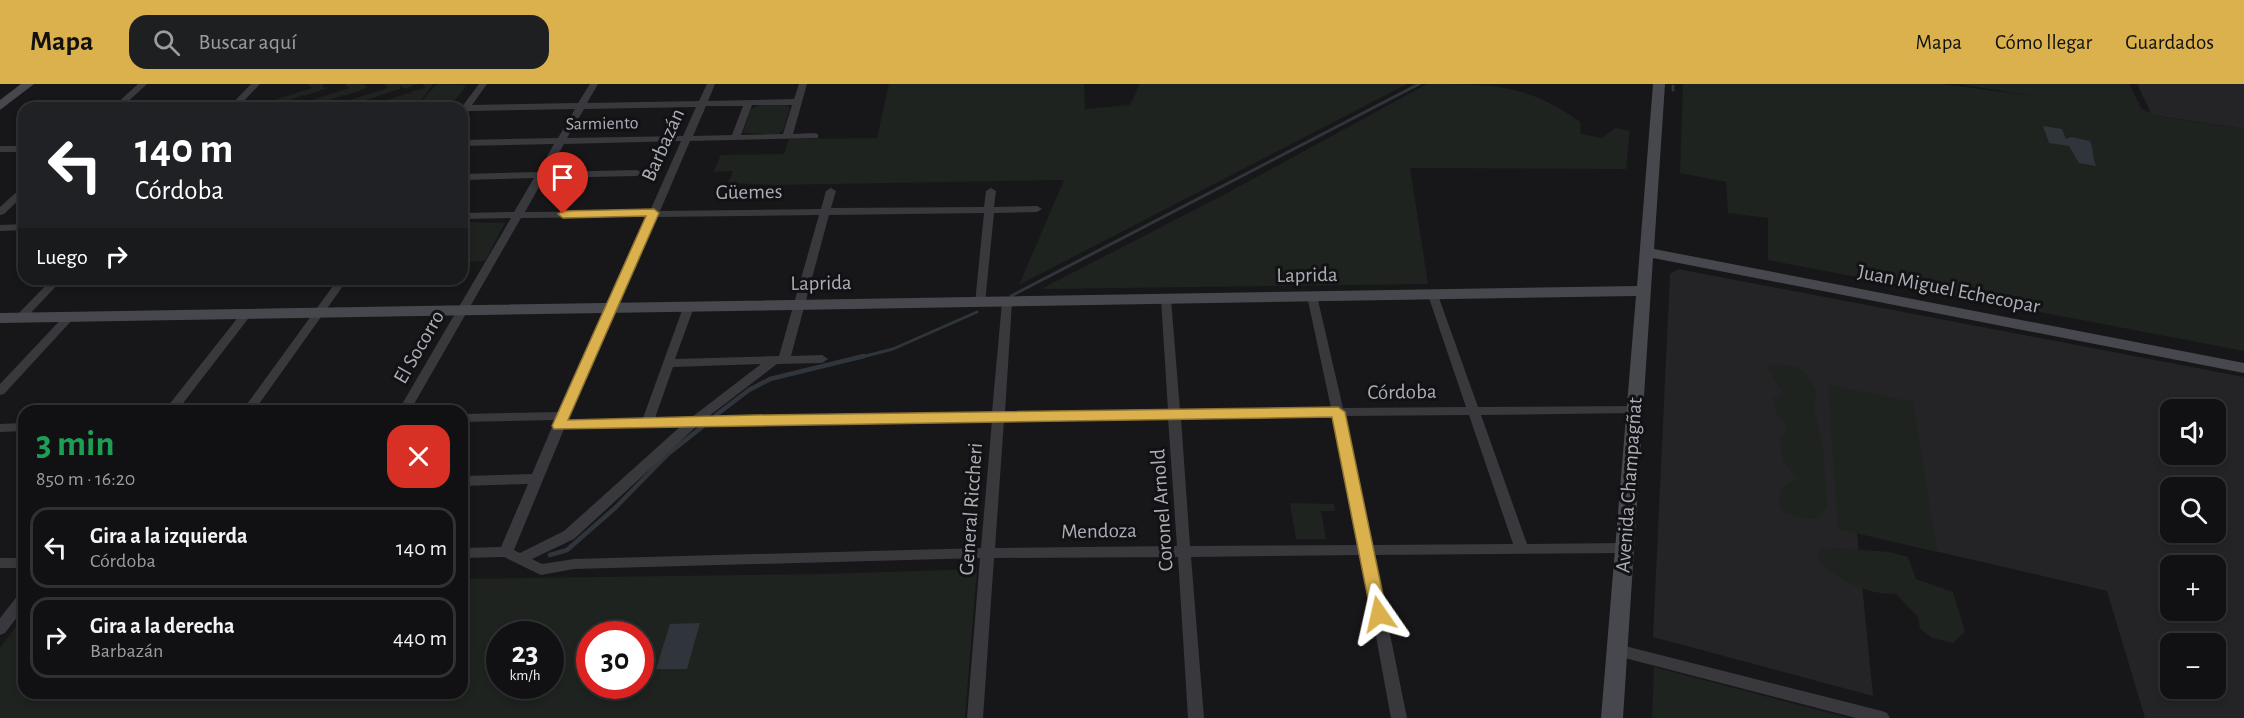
<!DOCTYPE html>
<html lang="es">
<head>
<meta charset="utf-8">
<style>
  body { margin:0; font-family:"Alegreya Sans",sans-serif; background:#1e1f21; color:#f1f3f6; height:100vh; display:flex; flex-direction:column; font-size:22px; white-space:nowrap }
  * { box-sizing:border-box; margin:0 }
  p { font-size:20px; color:#9c9da0 }
  .icon { flex:none; width:33px; height:33px; fill:none; stroke:currentColor; stroke-width:2; stroke-linecap:round; stroke-linejoin:round }
  .map { position:relative; flex:1; overflow:hidden }
  .sheet { position:absolute; left:18px; top:321px; width:450px; height:294px; display:flex; flex-direction:column; background:#111113; border-radius:18px; box-shadow:0 3px 9px #0003,0 0 0 2px #303133 }
  .sheet>* { flex:none }
  .hud { position:absolute; left:18px; top:18px; width:450px; height:183px; border-radius:18px; box-shadow:0 3px 9px #0003,0 0 0 2px #303133; background:#202124; color:#fff; overflow:hidden }
  .controls { position:absolute; left:2160px; top:315px; display:grid; gap:12px }
  .controls a { display:grid; place-items:center; width:66px; height:66px; border-radius:12px; background:#111113; box-shadow:0 3px 9px #0003,0 0 0 2px #303133; font-size:30px }
  .speed { position:absolute; left:486px; top:537px; display:flex; gap:12px; font-size:30px; font-weight:700; text-align:center }
  .speed>* { display:grid; place-content:center; width:78px; height:78px; border-radius:50%; background:#111113; box-shadow:0 3px 9px #0003,0 0 0 2px #303133; line-height:1 }
  .speed small { font-size:15px; font-weight:400 }
  .speed .limit { border:9px solid #d22; background:#fff; color:#111 }
  .pin { position:absolute; display:grid; place-items:center; width:51px; height:51px; color:#fff; margin:-62px -26px; border-radius:50% 50% 50% 0; rotate:-45deg; box-shadow:0 0 6px #0007 }
  .pin .icon { rotate:45deg }
  .me { position:absolute; width:66px; margin:-33px; rotate:349deg; stroke-linejoin:round; filter:drop-shadow(0 0 4px #0008) }
  .turn { display:flex; align-items:center; gap:21px; height:126px; padding:0 18px; font-size:27px }
  .turn .icon { width:78px; height:78px; stroke-width:2.5 }
  .turn b { display:block; font-size:42px; line-height:51px }
  .then { display:flex; align-items:center; height:57px; padding:0 18px; background:#0003; gap:12px; font-size:22px }
  .round { display:grid; place-items:center; flex:none; width:63px; height:63px; border-radius:18px; background:#1e1f21 }
  .summary { display:flex; align-items:center; justify-content:space-between; height:102px; padding:0 18px }
  h1 { font-size:36px; font-weight:700; line-height:45px; color:#1e9e55 }
  ul { padding:0; list-style:none }
  li { display:flex; align-items:center; gap:18px; height:81px; margin:0 12px 9px; padding:0 6px; border:3px solid #303133; border-radius:18px }
  li div { flex:1 }
  li b { display:block; font-size:22px }
  li em { font-style:normal }
  header { display:flex; align-items:center; gap:36px; box-sizing:border-box; height:84px; padding:0 30px; background:#dbb14d; color:#111 }
  header strong { font-size:28px }
  nav { display:flex; gap:33px; margin-inline-start:auto; font-size:21px }
  .search { width:420px; height:54px; background:#1e1f21; display:flex; align-items:center; gap:15px; box-sizing:border-box; padding:0 21px; border-radius:18px; color:#9c9da0; font-size:22px }
  .map>svg:first-child { display:block }
  .built { fill:#242326; fill-rule:evenodd }
  .green { fill:#1e231f; fill-rule:evenodd }
  .water { fill:#2f353b }
  .lines { fill:none; stroke-linecap:round; stroke-linejoin:round }
  .stream-far1 { stroke:#2f353b; stroke-width:3 }
  .stream { stroke:#2f353b; stroke-width:4.5 }
  .street { fill:#39393d; fill-rule:evenodd }
  .secondary { fill:#47484d; fill-rule:evenodd }
  .route { fill:#dbb14d; stroke:#8e7332; stroke-width:1.5 }
  .labels { text-anchor:middle; dominant-baseline:central; stroke-width:6; stroke-linejoin:round; paint-order:stroke }
  .far-street-label { font-size:18px; fill:#abaeb7; stroke:#121214 }
  .street-label { font-size:21px; fill:#abaeb7; stroke:#121214 }
</style>
</head>
<body>
<header>
<strong>Mapa</strong>
<div class="search"><svg class="icon" aria-label="search" viewBox="0 0 24 24"><circle cx="10" cy="10" r="6"/><path d="M15 15l6 6"/></svg>Buscar aquí</div>
<nav><a>Mapa</a><a>Cómo llegar</a><a>Guardados</a></nav>
</header>
<div class="map">
<svg width="2244" height="634" viewBox="0 0 2244 634">
  <rect width="100%" height="100%" fill="#171719"/>
  <path class="built" d="M2137,0H2244V45L2152,31Z
    M1678,185L2244,293V634H2145L2107,507L1857,449L1873,612L1653,553L1670,190ZM2170,326H2216V370H2170ZM2170,404H2216V448H2170ZM2170,482H2216V526H2170ZM2170,560H2216V604H2170Z"/>
  <path class="green" d="M308,0H324L322,3L327,4L304,12L301,10V12L285,18L290,23L349,4L345,0H364L367,4L344,12L339,10L341,12L325,17L331,22L388,4L385,0H417L405,5L400,1V5L341,24H285L278,18L283,24H252H259L253,23L312,4Z
    M422,0H433L417,22L437,0L467,1L451,21L441,22L449,24L430,22L405,24L411,21L406,16L390,22L385,17L408,9L412,11L410,8L426,4Z
    M889,0H1084L1085,25L1130,21L1140,0H1407L1019,201L1064,96L773,101L728,99L733,87L713,88L721,71L784,70L789,55L877,54Z
    M1427,0C1490,0 1529,0 1580,38L1581,50L1602,54L1615,44L1630,47L1626,85L1410,84L1428,200L1041,205L1231,107Z
    M1683,0H1942L2033,12L1959,0H2129L2141,24L2156,32L2244,45V267L1768,176V134L1728,129L1726,98L1680,89Z
    M759,21H785L790,23L783,47L775,51L743,49L751,25Z
    M462,138L505,139L485,177L462,178Z
    M1772,280L1797,283L1806,290L1816,306L1814,324L1823,366L1827,421L1821,431L1814,435L1787,430L1781,425L1779,416L1782,403L1798,395L1783,377L1780,355L1786,348V339C1777,331 1773,325 1774,313L1782,312L1783,308C1776,301 1774,292 1767,285Z
    M1828,301L1913,318L1937,468L1838,445Z
    M1290,419L1334,420L1335,427H1321L1326,455H1296Z
    M1839,464L1889,468L1908,473L1916,495L1953,508L1965,548L1953,559L1932,554L1920,545L1918,533L1896,510C1866,510 1837,497 1818,475L1819,466Z
    M977,485L965,634H0V564L24,532V609H462V495L823,490ZM500,550H550V602H500ZM590,550H640V602H590Z
    M1654,583L1849,634H1652Z"/>
  <path class="water" d="M2043,42L2062,45L2066,55L2071,53L2090,57C2094,66 2092,73 2096,82L2079,79L2069,62L2049,59Z
    M700,539L687,585H656L670,540Z"/>
  <g class="lines">
    <path class="stream-far1" d="M1673,2V6
      M1011,212L1419,0
      M858,274L893,265L977,228"/>
    <path class="stream" d="M716,331L749,306L770,295L864,272
      M550,471L567,466L615,424L668,370L702,343"/>
    <path class="street" d="M138,0H147L121,24H112Z
      M251,0H260L237,24H228Z
      M479,0H487L472,21L578,19L590,0H598L587,19L699,17L707,0H715L708,17L794,15L799,0H807L793,50L815,49L818,50V54L690,57L660,127L821,125L826,107L831,104L836,107L831,124L984,123L986,107L991,104L996,107L994,123L1037,122L1042,125L1037,128L994,129L985,219L980,222L975,219L984,129L829,131L791,272L822,271L828,275L822,279L777,280L709,332L992,328L1002,218L1007,215L1012,218L1005,328L1168,326L1161,215L1166,212L1171,215L1180,326L1331,324L1307,212L1312,209L1317,212L1343,324L1466,323L1428,211L1433,208L1438,211L1478,323L1638,322L1640,325L1634,329L1481,331L1527,460L1624,459L1629,460L1631,464L1629,468L1624,469L1374,471L1407,634H1391L1361,471L1191,473L1204,634H1188L1178,473L994,474L983,634H967L980,474L574,485L541,491L504,473L462,474V464L501,463L528,400L462,402V392L532,390L555,336L462,338V330L559,328L647,133L521,134L410,327H398L511,134L462,135V129L514,128L534,94L462,96V90L538,88L554,60L462,62V56L558,54L575,25L469,27L466,30H462L461,24ZM752,21H792L783,50L741,51ZM706,22H743L732,51L693,52ZM696,23L683,52L567,54L584,25ZM681,57L650,127L525,128L544,94L637,92L642,89L637,86L548,88L564,60ZM819,131L779,272L675,275L694,223L692,221H684L643,334L567,336L657,133ZM761,280L692,333L655,334L673,283ZM1469,331L1513,460L1372,461L1345,332ZM1332,333L1359,461L1190,462L1181,334ZM1168,334L1177,462L995,464L1004,336ZM992,336L981,464L574,475L542,480L532,475L574,455L698,341ZM682,341L564,447L520,469L514,466L564,345Z
      M0,62H24V68H0Z
      M24,103V111L4,130L0,131V123L21,104Z
      M24,140V146L0,147V141Z
      M52,195H63L24,236H16L14,234L16,232Z
      M338,195H348L254,327H242Z
      M247,226L253,229L251,231L177,327H164L243,227Z
      M70,228L76,232L74,234L4,310L0,311V300L66,230Z
      M24,339V347L0,348V340Z
      M0,474H24V484H0Z
      M24,508V524L5,549L0,551V534L19,510Z
      M1617,560L1882,627L1887,629L1890,634H1856L1617,572L1612,570L1610,566L1612,562Z"/>
    <path class="secondary" d="M21,0H34L0,26V16Z
      M1653,0H1665L1654,165L2244,279V289L1653,174L1623,634H1601L1636,212L0,239V229L1637,202Z"/>
  </g>
  <path class="route" d="M654,125L659,129L568,336L754,331L1338,323L1345,328L1387,530L1385,534L1379,536L1373,534L1371,530L1332,333L554,345L552,342L646,132L563,134L558,130L563,127Z"/>
  <g class="labels">
    <g class="far-street-label">
      <text transform="translate(602 40) rotate(-1)">Sarmiento</text>
    </g>
    <g class="street-label">
      <text transform="translate(663 61) rotate(-66)">Barbazán</text>
      <text transform="translate(749 108) rotate(-1)">Güemes</text>
      <text transform="translate(1307 191) rotate(-1)">Laprida</text>
      <text transform="translate(821 199) rotate(-1)">Laprida</text>
      <text transform="translate(1949 205) rotate(11)">Juan Miguel Echecopar</text>
      <text transform="translate(419 263) rotate(-60)">El Socorro</text>
      <text transform="translate(1402 308) rotate(-1)">Córdoba</text>
      <text transform="translate(1629 401) rotate(-86)">Avenida Champagñat</text>
      <text transform="translate(971 425) rotate(-86)">General Riccheri</text>
      <text transform="translate(1162 426) rotate(-94)">Coronel Arnold</text>
      <text transform="translate(1099 447) rotate(-1)">Mendoza</text>
    </g>
  </g>
</svg>
<div class="controls">
<a><svg class="icon" aria-label="sound" viewBox="0 0 24 24"><path d="M4 9h4l5-4v14l-5-4H4zM17 9q2 3 0 6"/></svg></a>
<a><svg class="icon" aria-label="search" viewBox="0 0 24 24"><circle cx="10" cy="10" r="6"/><path d="M15 15l6 6"/></svg></a>
<a>+</a>
<a>−</a>
</div>
<div class="speed"><div>23<small>km/h</small></div><div class="limit">30</div></div>
<div class="pin" style="left:563px;top:130px;background:#d93025"><svg class="icon" aria-label="arrive" viewBox="0 0 24 24"><path d="M6 21V4h12l-3 4 3 4H6"/></svg></div>
<svg class="me" style="left:1379px;top:530px" viewBox="-20 -20 40 40"><path d="M0-17L14 15 0 8-14 15z" fill="#dbb14d" stroke="#fff" stroke-width="4"/></svg>
<div class="hud">
<div class="turn"><svg class="icon" aria-label="left" viewBox="0 0 24 24"><path d="M17 20v-9H6M10 6l-5 5 5 5"/></svg><div><b>140 m</b>Córdoba</div></div>
<div class="then">Luego<svg class="icon" aria-label="right" viewBox="0 0 24 24"><path d="M7 20v-9h11M14 6l5 5-5 5"/></svg></div>
</div>
<section class="sheet">
<div class="summary"><div><h1>3 min</h1><p>850 m · 16:20</p></div><a class="round" style="background:#d93025;color:#fff"><svg class="icon" aria-label="close" viewBox="0 0 24 24"><path d="M6 6l12 12M18 6L6 18"/></svg></a></div>
<ul>
<li><svg class="icon" aria-label="left" viewBox="0 0 24 24"><path d="M17 20v-9H6M10 6l-5 5 5 5"/></svg><div><b>Gira a la izquierda</b><p>Córdoba</p></div><em>140 m</em></li>
<li><svg class="icon" aria-label="right" viewBox="0 0 24 24"><path d="M7 20v-9h11M14 6l5 5-5 5"/></svg><div><b>Gira a la derecha</b><p>Barbazán</p></div><em>440 m</em></li>
</ul>
</section>
</div>
</body>
</html>
